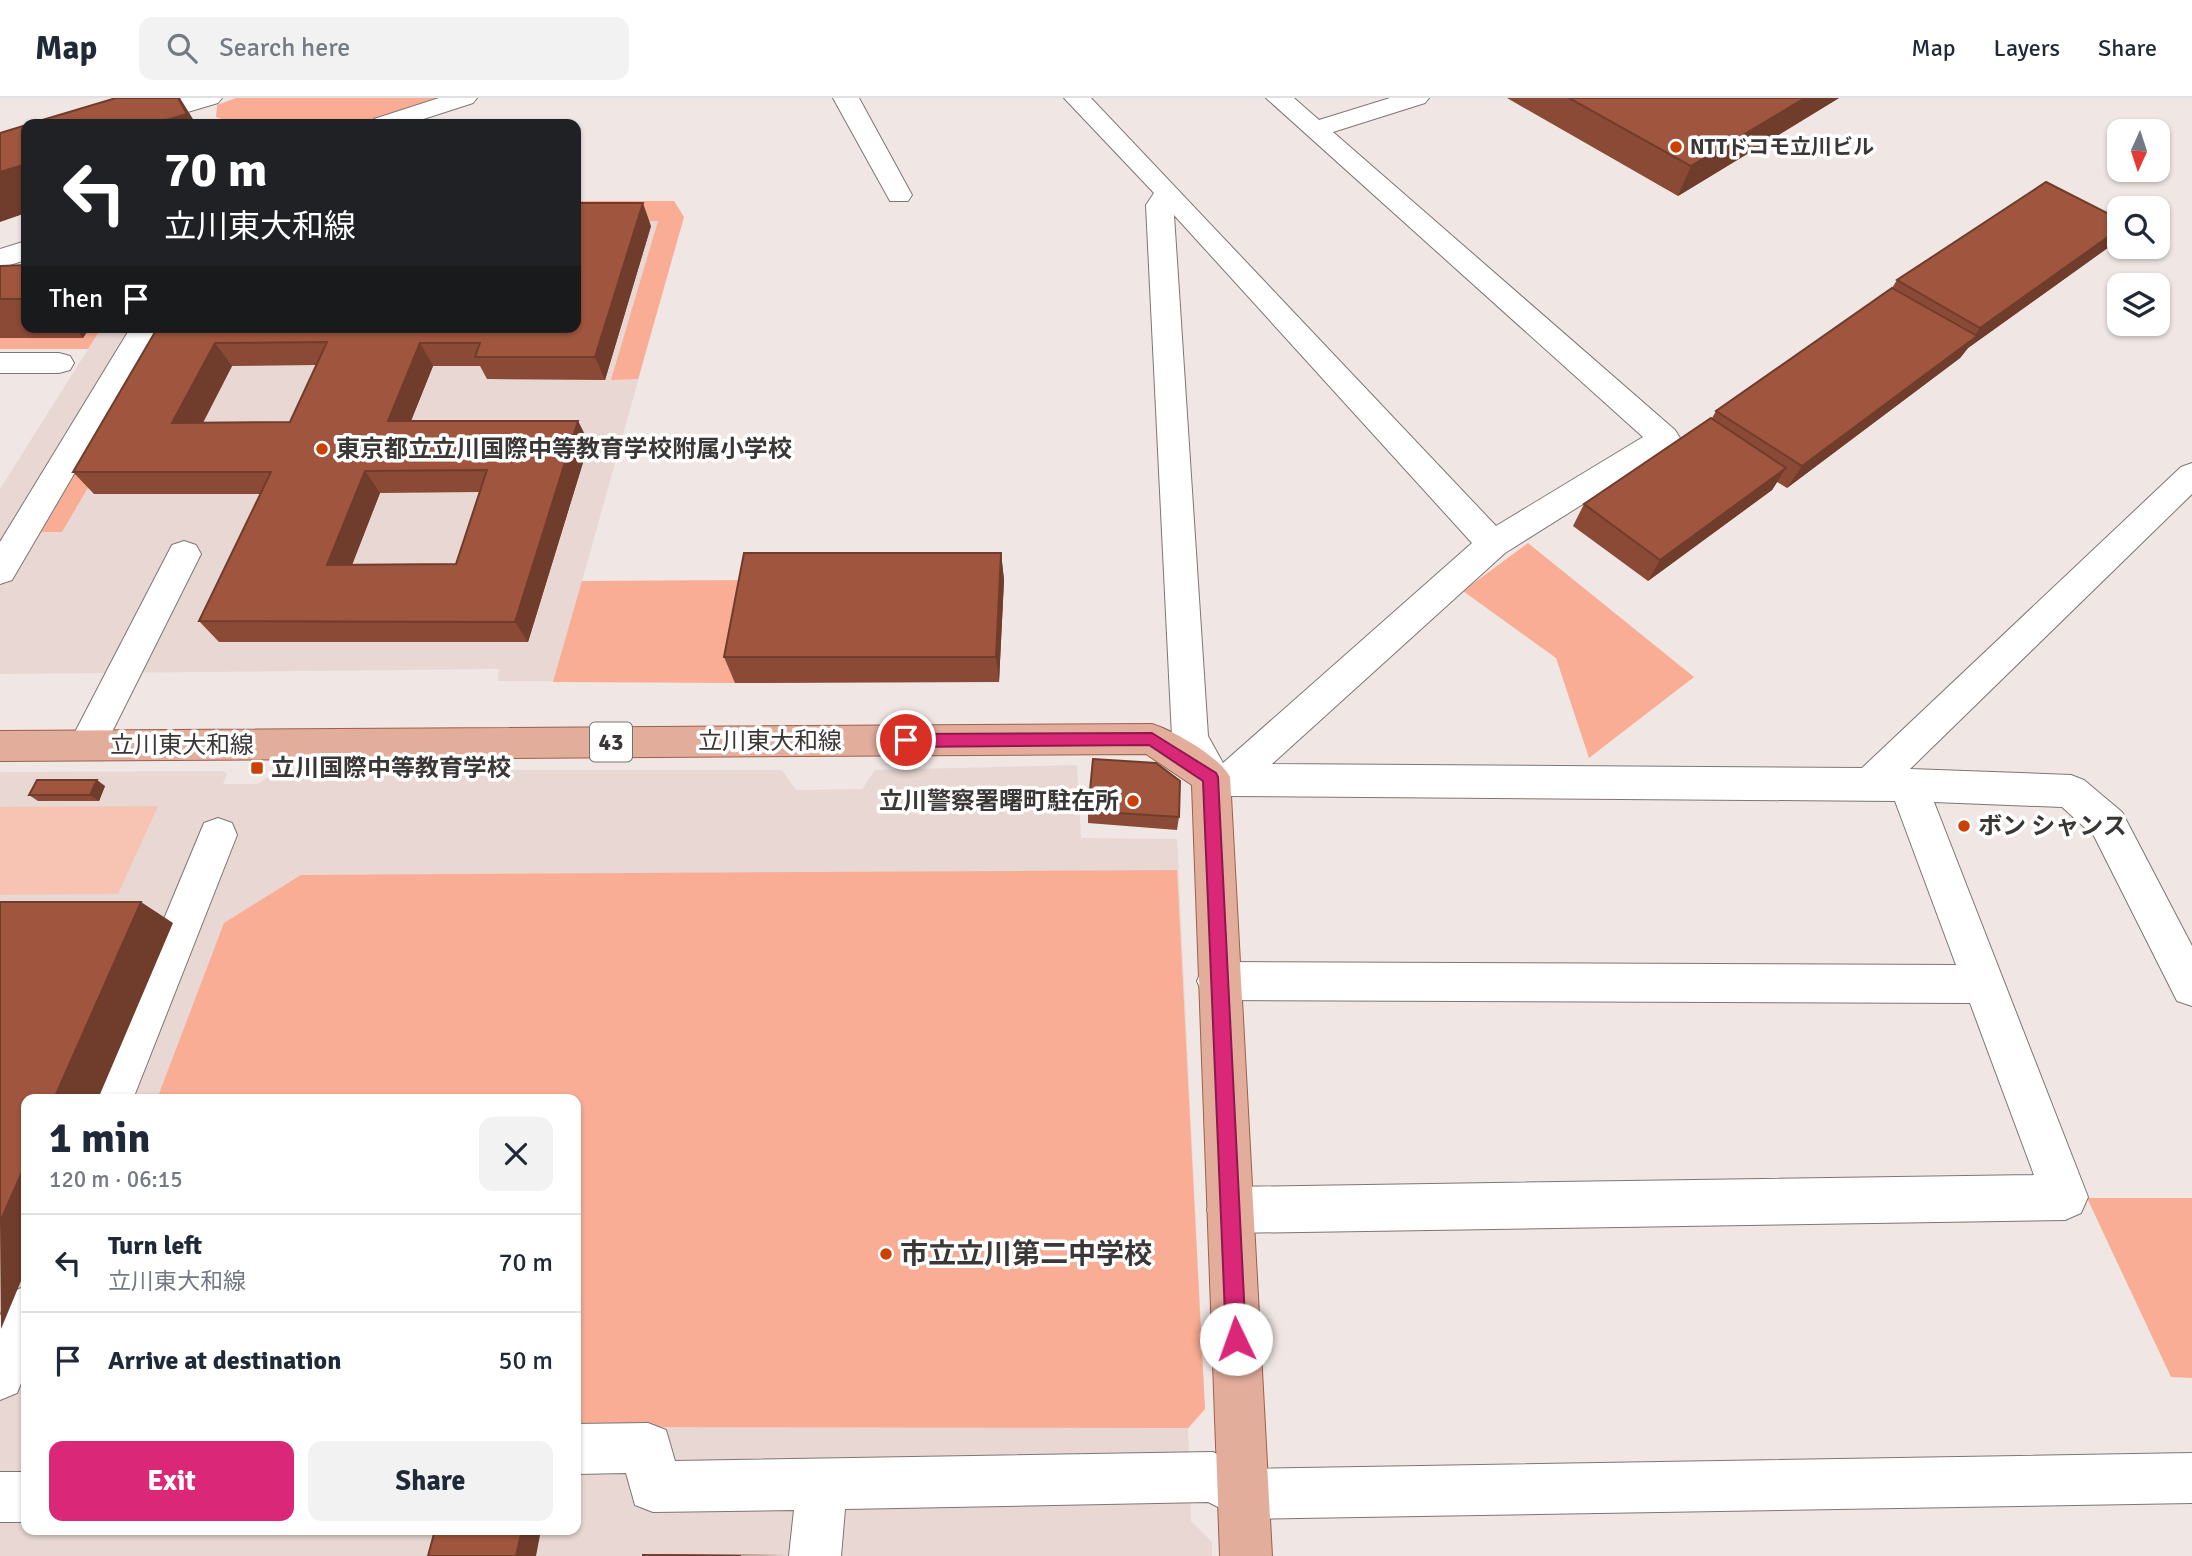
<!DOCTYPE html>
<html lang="en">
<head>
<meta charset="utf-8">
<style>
  body { margin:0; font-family:Signika,"Noto Sans JP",sans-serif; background:#f2f2f3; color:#1f2937; height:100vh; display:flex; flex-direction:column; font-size:26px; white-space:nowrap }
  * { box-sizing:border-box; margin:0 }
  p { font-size:23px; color:#747a83 }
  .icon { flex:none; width:38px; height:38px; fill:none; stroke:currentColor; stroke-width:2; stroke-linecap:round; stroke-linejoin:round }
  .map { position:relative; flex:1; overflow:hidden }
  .side { position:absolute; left:21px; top:996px; width:560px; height:441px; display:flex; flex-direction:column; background:#fff; border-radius:14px; box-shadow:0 2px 5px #0004 }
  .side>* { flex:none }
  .top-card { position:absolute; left:21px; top:21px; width:560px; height:214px; border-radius:14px; box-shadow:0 2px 5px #0004; background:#202124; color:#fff; overflow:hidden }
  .needle { width:46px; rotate:183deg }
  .buttons { position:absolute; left:2107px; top:21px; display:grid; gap:14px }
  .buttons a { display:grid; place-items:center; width:63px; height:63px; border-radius:14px; background:#fff; box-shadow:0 2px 5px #0004; font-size:35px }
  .pin { position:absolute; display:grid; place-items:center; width:60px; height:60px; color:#fff; margin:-30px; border:4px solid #fff; border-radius:50%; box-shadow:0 2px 7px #0007 }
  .me { position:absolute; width:77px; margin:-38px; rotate:357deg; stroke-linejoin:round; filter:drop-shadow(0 0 5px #0008) }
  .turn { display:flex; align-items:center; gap:24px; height:147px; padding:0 28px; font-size:32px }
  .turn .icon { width:91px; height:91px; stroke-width:2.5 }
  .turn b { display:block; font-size:49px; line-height:60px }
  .then { display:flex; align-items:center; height:66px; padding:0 28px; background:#0003; gap:14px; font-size:26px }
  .round { display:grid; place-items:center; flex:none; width:74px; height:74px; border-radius:14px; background:#f2f2f3 }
  .summary { display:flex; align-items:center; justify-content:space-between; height:119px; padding:0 28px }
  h1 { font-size:42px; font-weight:700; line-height:52px }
  .cta { display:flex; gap:14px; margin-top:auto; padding:14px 28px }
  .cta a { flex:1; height:80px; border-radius:14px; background:#db2777; color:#fff; font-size:28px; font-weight:700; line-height:80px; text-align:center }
  .cta a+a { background:#f2f2f3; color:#1f2937 }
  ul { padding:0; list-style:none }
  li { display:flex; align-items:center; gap:21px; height:98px; padding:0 28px; border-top:2px solid #e0e1e3 }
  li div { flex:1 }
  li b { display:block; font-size:26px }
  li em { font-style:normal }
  header { display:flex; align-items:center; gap:42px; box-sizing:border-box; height:98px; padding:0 35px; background:#fff; border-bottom:2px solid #e0e1e3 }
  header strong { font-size:33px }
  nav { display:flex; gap:38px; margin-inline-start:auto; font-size:24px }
  .search { width:490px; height:63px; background:#f2f2f3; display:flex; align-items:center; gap:18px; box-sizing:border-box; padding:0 24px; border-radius:14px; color:#747a83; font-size:26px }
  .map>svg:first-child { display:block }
  .built { fill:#e8d7d2; fill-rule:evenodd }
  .green { fill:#f9ad94 }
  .water { fill:#f7c4b4 }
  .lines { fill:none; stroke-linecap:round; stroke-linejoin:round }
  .minor-casing { stroke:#7e7674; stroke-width:2 }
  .major-casing { stroke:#9c604c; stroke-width:2 }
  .minor { fill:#fff; fill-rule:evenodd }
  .major { fill:#e3ad9b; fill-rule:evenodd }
  .wall { fill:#8a4a35; fill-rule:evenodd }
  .shaded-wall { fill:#703c2b }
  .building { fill:#a0563e; stroke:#703c2b; stroke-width:2; fill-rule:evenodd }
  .route { fill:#db2777; stroke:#8e194d; stroke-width:2 }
  .poi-dot { fill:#c94204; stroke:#fff; stroke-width:2.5 }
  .labels { text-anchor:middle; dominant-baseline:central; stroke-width:7; stroke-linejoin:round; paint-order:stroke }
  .far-poi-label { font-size:21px; font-weight:bold; fill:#3a3736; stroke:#fff; text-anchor:start }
  .shield { fill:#fff; stroke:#757372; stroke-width:2 }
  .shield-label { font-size:23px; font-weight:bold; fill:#3a3736 }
  .poi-label { font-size:24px; font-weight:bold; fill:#3a3736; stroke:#fff; text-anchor:start }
  .street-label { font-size:24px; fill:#3a3736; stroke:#fff }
  .near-poi-label { font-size:28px; font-weight:bold; fill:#3a3736; stroke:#fff; text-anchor:start }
</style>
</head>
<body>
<header>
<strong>Map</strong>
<div class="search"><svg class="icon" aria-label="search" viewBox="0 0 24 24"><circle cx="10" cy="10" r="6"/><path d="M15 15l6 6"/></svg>Search here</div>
<nav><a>Map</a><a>Layers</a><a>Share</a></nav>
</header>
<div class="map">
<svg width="2192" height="1458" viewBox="0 0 2192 1458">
  <rect width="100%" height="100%" fill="#f0e7e4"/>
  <path class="built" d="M576,103H674L684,119L582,483L1004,482L999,584L498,583L499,571L0,576V391L102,229H576Z
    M1077,667L1081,740L1177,741L1205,1311L1188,1331L1191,1423L1212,1444V1458H0V674L223,673L227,676L223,686H258L278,672H782L796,692L862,691L875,672ZM26,1001H576V1432H26Z"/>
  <path class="green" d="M236,0H439L365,26H236L216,19L217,7Z
    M576,103H674L684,119L638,281L611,282L658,123L576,124Z
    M26,167V229H102L88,251H0V176Z
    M158,229H182L62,434H35Z
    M1528,445L1694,579L1589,660L1556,560L1463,493Z
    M754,482L735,585L553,584L582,483Z
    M1177,772L1205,1311L1188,1330L576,1329V1001H157L224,825L301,777Z
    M2087,1100H2192V1280L2171,1279Z"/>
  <path class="water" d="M158,708L118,796L0,797V709Z"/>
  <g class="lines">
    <defs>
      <path id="minor" d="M182,0H222L218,5L147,26H107L111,21Z
        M439,0H477L473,5L408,26H370L374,21Z
        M833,0H859L912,97L908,103H890Z
        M1064,0H1091L1496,428L1643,339L1266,0H1294L1319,22L1390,0H1429L1425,5L1333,34L1675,332L1680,340L1675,348L1505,455L1272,666L1862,670L2181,369L2192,365V396L1910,671L2071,677L2084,682L2122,714L2192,848V908L2177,903L2094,738L2062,709L1934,704L2088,1099L2081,1115L2065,1122L1230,1135L1214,1128L1207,1112L1214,1096L1230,1089L2034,1077L1970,905L1218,902L1203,897L1197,883L1203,869L1218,864L1956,867L1895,703L1229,698L1198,690L1172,639L1146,107L1154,95ZM1174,117L1472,445L1223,665L1208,638Z
        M26,143V162L0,170V151Z
        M131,229H160L12,482L0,486V444Z
        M0,255H59L70,258L74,265L70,272L59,275H0Z
        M184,443L196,447L201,456L100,658L87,662L74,658L69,647L74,636L172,447Z
        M218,720L232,725L237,737L133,1001H89L204,725Z
        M26,1188V1273L17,1295L0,1302V1218L9,1195Z
        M648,1325L666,1332L675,1363L1213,1354L1247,1371L2192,1355V1405L1242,1421L1208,1404L845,1411L841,1458H789L794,1412L653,1414L635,1407L626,1375L576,1376V1326Z
        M0,1374H26V1424H0Z"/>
      <path id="major" d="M1152,626C1174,633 1220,659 1230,679L1272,1458H1220L1192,687L1146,656L0,663V633Z"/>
    </defs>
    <use href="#minor" class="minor-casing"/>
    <use href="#major" class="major-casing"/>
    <use href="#minor" class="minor"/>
    <use href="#major" class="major"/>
  </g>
  <path class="wall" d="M1507,0H1839L1678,98Z
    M651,128L605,282L487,281L480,268H433L411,323H578L589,345L528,544H219L199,523L260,396H94L73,374L158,229L488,230ZM317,267L290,324L203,325L232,268ZM479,394L456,466H352L380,395Z
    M2109,149L1968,250L1960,260L1787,390L1777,384L1772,392L1648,483L1573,428L1584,406L1712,320L1716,313L1892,190L1897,182Z
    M26,167V229H90L83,240H0V168Z
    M1001,455L1004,482L999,584L735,585L724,559Z
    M105,688L99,703H38L29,697Z
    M1088,713L1179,719L1177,732L1088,725Z
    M658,1456L786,1457L643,1458V1457Z"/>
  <path class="shaded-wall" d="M178,0H180L196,26H153Z
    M1805,0H1839L1678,98L1691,68Z
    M26,66V115L0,124V74Z
    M643,105L651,128L605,282L595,259Z
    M2119,131V136L2109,149L1968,250L1960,260L1787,390L1802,368L1972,241L1980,230Z
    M74,229H90L83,240Z
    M215,245L232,268L191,347L172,325Z
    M420,245L433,268L402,345L388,323Z
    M578,323L589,345L528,544L515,524Z
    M1786,370L1772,392L1648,483L1660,462Z
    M365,373L380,395L344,488L327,467Z
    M1001,455L1004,482L999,584L996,559Z
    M97,682L105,688L99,703L90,697Z
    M141,804L173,825L98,1001H54Z
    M26,1065V1171L1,1231L0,1124Z
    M522,1432H541L536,1458H516Z"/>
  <path class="building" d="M116,0H178L187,16L153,26H29Z
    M1569,0H1805L1691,68Z
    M26,27V66L0,74V35Z
    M2046,84L2119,121V131L1980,230L1897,182Z
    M576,105H643L595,259H475L480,245H420L388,323H578L515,524L199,523L271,374H73L158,229L488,230L489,229H576ZM327,244L290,324L172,325L215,245ZM487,372L456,466L327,467L365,373Z
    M26,167V201H0V168Z
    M1892,190L1977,238L1802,368L1716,313Z
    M1711,320L1786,370L1660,462L1584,406Z
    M744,455H1001L996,559H724Z
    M1093,661L1156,665L1180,683L1179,719L1088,713Z
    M37,682H97L90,697H29Z
    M0,804H141L54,1001H26V1065L0,1124Z
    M435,1432H522L516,1458H428Z
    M643,1457L741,1458H643Z"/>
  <path class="route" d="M1152,635L1216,675L1218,679L1246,1241L1243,1248L1236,1251L1229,1248L1226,1241L1203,683L1149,647L906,649L898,642L906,636Z"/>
  <g class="poi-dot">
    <circle cx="1676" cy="49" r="7"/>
    <circle cx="322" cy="351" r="7"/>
    <rect x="250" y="663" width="14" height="14" rx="3.5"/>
    <circle cx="1133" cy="703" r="7"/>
    <circle cx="1964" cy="728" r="7"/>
    <circle cx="886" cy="1156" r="7"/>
  </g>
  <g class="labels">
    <g class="far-poi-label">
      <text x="1690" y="49">NTTドコモ立川ビル</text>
    </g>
    <rect class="shield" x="590" y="624.5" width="42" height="39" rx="5"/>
    <g class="shield-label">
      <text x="611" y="644">43</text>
    </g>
    <g class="poi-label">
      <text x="336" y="351">東京都立立川国際中等教育学校附属小学校</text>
      <text x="271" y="670">立川国際中等教育学校</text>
      <text x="1119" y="703" text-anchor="end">立川警察署曙町駐在所</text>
      <text x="1978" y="728">ボン シャンス</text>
    </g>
    <g class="street-label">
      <text x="770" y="643">立川東大和線</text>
      <text x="182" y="647">立川東大和線</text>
    </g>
    <g class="near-poi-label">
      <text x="900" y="1156">市立立川第二中学校</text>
    </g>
  </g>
</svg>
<div class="buttons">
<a><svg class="needle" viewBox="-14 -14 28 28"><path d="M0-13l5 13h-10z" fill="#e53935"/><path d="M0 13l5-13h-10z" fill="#747a83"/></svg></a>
<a><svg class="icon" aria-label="search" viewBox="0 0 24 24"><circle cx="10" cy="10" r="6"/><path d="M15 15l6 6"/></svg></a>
<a><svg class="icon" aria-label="layers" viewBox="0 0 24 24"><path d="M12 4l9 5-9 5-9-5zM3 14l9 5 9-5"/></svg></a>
</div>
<div class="pin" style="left:906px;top:642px;background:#d93025"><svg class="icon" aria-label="arrive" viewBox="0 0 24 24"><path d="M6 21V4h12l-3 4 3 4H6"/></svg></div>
<svg class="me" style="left:1236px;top:1241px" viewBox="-20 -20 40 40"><circle r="19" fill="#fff"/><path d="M0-13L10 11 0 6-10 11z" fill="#db2777"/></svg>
<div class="top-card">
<div class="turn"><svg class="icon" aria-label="left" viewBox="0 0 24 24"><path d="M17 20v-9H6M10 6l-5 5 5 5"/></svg><div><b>70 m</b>立川東大和線</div></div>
<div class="then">Then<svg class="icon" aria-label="arrive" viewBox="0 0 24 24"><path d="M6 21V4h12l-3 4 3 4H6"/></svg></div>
</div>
<section class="side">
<div class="summary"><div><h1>1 min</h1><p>120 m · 06:15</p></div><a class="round"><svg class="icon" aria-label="close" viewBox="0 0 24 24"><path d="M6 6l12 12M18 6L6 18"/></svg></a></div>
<ul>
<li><svg class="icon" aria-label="left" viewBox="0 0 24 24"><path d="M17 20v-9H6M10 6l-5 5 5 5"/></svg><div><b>Turn left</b><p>立川東大和線</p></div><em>70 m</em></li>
<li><svg class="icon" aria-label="arrive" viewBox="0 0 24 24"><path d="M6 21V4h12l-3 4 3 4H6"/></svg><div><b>Arrive at destination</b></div><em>50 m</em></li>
</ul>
<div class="cta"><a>Exit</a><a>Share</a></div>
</section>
</div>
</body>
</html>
